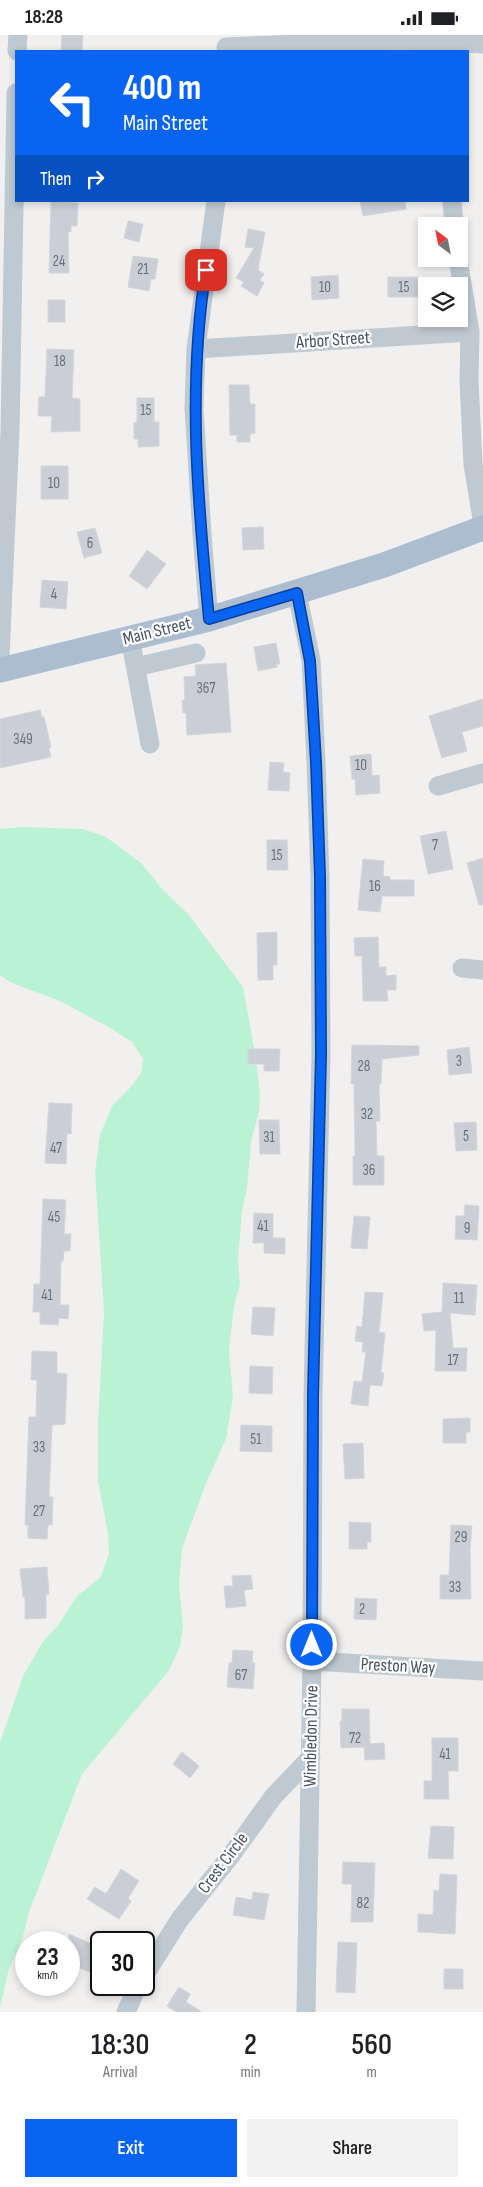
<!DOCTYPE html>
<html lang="en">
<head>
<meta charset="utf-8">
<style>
  body { margin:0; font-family:"Sofia Sans Condensed",sans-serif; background:#f2f2f2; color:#202124; height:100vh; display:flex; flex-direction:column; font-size:19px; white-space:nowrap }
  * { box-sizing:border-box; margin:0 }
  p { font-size:16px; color:#757577 }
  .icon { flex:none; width:28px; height:28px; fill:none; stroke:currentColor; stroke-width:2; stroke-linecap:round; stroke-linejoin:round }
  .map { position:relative; height:1977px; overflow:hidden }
  .details { display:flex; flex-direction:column; background:#fff; flex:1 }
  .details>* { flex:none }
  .top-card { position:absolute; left:15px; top:15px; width:454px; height:152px; border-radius:0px; box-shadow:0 2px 8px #0003; background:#0964f2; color:#fff; overflow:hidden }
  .needle { width:32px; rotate:328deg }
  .buttons { position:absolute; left:418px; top:182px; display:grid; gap:10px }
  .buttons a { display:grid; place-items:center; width:50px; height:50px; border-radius:0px; background:#fff; box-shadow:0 2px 8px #0003; font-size:25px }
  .speed { position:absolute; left:15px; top:1896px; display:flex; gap:10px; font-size:25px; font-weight:700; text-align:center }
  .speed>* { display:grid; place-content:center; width:65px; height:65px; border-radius:50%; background:#fff; box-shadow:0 2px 8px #0003; line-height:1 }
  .speed small { font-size:12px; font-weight:400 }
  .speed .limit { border:2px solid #111; border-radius:8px; background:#fff; color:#111 }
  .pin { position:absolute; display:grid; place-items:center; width:42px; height:42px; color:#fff; margin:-21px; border-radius:10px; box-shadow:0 2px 8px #0006 }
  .me { position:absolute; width:55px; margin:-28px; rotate:0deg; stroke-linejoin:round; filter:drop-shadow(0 0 4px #0008) }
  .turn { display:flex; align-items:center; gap:18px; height:105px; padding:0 25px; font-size:22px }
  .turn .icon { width:65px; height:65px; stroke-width:2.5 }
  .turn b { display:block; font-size:35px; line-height:42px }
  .then { display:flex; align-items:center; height:48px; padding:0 25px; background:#0003; gap:10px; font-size:19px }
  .eta { display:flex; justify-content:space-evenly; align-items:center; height:85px; text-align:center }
  .eta b { font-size:30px; font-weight:600; line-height:35px }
  .button { display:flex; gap:10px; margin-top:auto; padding:10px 25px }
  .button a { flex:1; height:58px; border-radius:0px; background:#0964f2; color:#fff; font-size:20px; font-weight:600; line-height:58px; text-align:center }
  .button a+a { background:#f2f2f2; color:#202124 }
  .status { display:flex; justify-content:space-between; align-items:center; height:35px; padding:0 25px; background:#fff; direction:ltr }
  .status svg { height:14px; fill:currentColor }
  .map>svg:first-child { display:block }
  .green { fill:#baf3d3 }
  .building { fill:#cbced4; stroke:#d3d5db }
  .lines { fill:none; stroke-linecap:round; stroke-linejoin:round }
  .minor { stroke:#bec9d2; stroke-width:19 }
  .major { stroke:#acbdd0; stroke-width:25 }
  .route-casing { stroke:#06419d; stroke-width:12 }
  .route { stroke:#0964f2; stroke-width:9 }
  .labels { text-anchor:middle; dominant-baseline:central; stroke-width:4.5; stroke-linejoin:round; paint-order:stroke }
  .number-label { font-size:15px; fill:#66707c }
  .street-label { font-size:18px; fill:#45515e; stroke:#fff }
</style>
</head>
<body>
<div class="status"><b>18:28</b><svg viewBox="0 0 49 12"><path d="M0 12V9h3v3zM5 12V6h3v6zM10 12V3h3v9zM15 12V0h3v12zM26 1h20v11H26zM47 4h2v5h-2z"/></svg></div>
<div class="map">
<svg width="483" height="1977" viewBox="0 0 483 1977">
  <rect width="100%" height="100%" fill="#f2efef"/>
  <path class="green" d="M21,792L83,794L106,802L141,828L163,855L188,879L243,952L256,1024L260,1060L259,1076L251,1107L247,1153L242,1177L238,1224L240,1249L234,1271L229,1316L233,1362L226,1404L206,1448L182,1514L179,1549L183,1591L180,1612L168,1637L82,1739L29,1877L22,1905L9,1933L0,1973V1707L24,1639L42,1608L59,1589L77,1561L100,1543L109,1519L108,1498L98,1446V1387L104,1278L95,1137L100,1100L112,1071L128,1055L141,1039L143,1024L132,1007L110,993L60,966L12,948L0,940V794Z"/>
  <path class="building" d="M62,0H83L82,16H61Z
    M360,166H405L406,174L363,181Z
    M51,167L78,168L77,191H71V197H68L69,238H49Z
    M128,186L143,189L139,207L124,203Z
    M248,194L265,197L258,235L264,239L260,245L264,248L257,261L241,251L244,247L236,243L254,213L245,212Z
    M133,221L158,224L155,244H151L149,256L128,252Z
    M338,240L339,263L312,265L311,242Z
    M388,242H420V262H388Z
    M48,265H65V287H48Z
    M47,314L74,315L72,363L80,364V396L51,397L52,381H38L39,362H45Z
    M229,350H249L250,369H255V398L250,399V407H237V400H230Z
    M137,363H154V387H159V411L138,412V404H134V388L137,387Z
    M41,431H68V464H41Z
    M263,492L264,514L243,515L242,493Z
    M95,493L102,518L84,523L77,497Z
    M147,515L166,529L147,554L129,541Z
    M42,545L68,547L66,574L40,572Z
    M276,608L280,629H276L277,632L258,636L254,612Z
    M226,628L231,697L187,700L186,678H183L182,665H185L184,642L196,641L195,630Z
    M483,664V691L462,697L467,716L442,723L429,681Z
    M40,675L42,682H44L51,712L49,713L51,722L0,733V684Z
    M371,719L372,741L379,740L380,758L356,760L355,744H352L350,721Z
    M270,727L284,728L283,737L290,738L289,756L268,755Z
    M446,796L453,834L428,839L420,801Z
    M267,805H287L288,835H267Z
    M483,823V870H479L467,828Z
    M363,824L384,826L383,841L390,842V845H414V861H382L380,877L358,875Z
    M277,897V930H273V945H258L257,898Z
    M378,902L379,932H386V941L396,940V955H387L388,966H363L362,921H355L354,903Z
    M352,1010L419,1011V1020L382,1024L381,1049H379L380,1086H376L377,1121H384V1150H353V1121H355L354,1049H351Z
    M469,1012L472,1038L449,1040L447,1015Z
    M248,1014H280L279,1036H264V1029H248Z
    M49,1068L72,1069L71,1099L67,1098L66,1129L45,1128Z
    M259,1085H279L280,1119H260Z
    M476,1087L477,1115L456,1116L454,1088Z
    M43,1164L66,1165L64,1199H71L70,1216H64L63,1226H61L60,1270H69L68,1284L59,1283L58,1290L40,1289V1277H33L34,1249H40Z
    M465,1170L479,1171L477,1205L455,1204L456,1181H464Z
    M254,1178L273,1179V1203H285V1219L264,1218V1208H253Z
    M354,1181L370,1182L367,1214L351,1213Z
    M443,1248L477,1250L475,1280L450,1278L453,1313H467L466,1336H435L436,1295L424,1296L422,1279L442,1277Z
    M365,1257L383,1258L379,1297L385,1298L381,1338H384L382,1351L370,1350L368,1371L351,1369L354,1346L362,1347L366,1317H362L363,1307L355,1306L357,1291L362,1292Z
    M253,1272L275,1273L273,1301L251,1299Z
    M32,1316L57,1317V1338L67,1339L65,1389L52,1390L49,1462H53L52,1490H48L47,1504L28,1503V1490H25L29,1382H36L37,1345H31Z
    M250,1331L273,1332L272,1359L249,1358Z
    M470,1383V1397H466V1408H443V1384Z
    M241,1390L272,1391V1417L240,1416Z
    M363,1408L364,1443L345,1444L343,1409Z
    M349,1487L371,1488V1507H367V1514H349Z
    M451,1490L472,1491L470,1514L471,1564H440V1540H449Z
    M47,1532L49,1559H46V1583L25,1584V1562H23L20,1534Z
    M251,1540L253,1554L244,1555L246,1571L226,1573L224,1551H233L232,1541Z
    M355,1563L377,1564L376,1585L354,1584Z
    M233,1615L253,1616L252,1628H255L253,1654L227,1652L229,1628H232Z
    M342,1674H369L370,1709L384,1708L385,1724L365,1725L364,1712L341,1713L340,1686H342Z
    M432,1703H458V1736H448L449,1764H424V1746H432Z
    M182,1717L199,1731L190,1743L173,1729Z
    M431,1791L454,1792L453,1824L428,1823Z
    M343,1827L375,1828L373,1887H351L352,1849H342Z
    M121,1834L139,1846L128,1863L131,1866L119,1884L87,1864L95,1852L106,1859Z
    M440,1839L457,1840L455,1899L418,1897V1879L433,1880L434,1855L439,1856Z
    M253,1857L269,1859L264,1885L233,1880L236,1862L252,1865Z
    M69,1899L101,1913L92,1938L75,1931L79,1921L69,1917Z
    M338,1907L357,1908L355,1958L336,1957Z
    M444,1934H463V1954H444Z
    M179,1952L190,1959L186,1967L202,1977H176L167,1971Z"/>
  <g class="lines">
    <path class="minor" d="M226,12L399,5L483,9
      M17,16L18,0
      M452,166L454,191
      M458,224L470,297L469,346L473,429L483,490
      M196,314L470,297
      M297,558L311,625L316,727L320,841L321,1019L313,1361L312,1626L306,1977
      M209,584L202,500L194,373L196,314L216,166
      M130,603L150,709
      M0,622L10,396L16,58
      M136,632L196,618
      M438,751L483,738
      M462,933L483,935
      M312,1626L483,1636
      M144,1941L180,1884L232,1819L273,1762L311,1722
      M126,1977L138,1950"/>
    <path class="major" d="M0,635L209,584L384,530L483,493"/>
  </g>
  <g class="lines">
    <defs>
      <path id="route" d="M206,235C187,351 198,468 209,584L297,558L310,626L316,727L320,841L321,1019L313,1361L312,1610"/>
    </defs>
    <use href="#route" class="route-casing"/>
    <use href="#route" class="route"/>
  </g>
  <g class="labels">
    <g class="number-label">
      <text x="59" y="226">24</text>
      <text x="143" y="234">21</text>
      <text x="325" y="252">10</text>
      <text x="404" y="252">15</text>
      <text x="60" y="326">18</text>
      <text x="146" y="375">15</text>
      <text x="54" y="448">10</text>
      <text x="90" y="508">6</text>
      <text x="54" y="559">4</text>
      <text x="206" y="653">367</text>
      <text x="23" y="704">349</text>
      <text x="361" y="730">10</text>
      <text x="435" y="810">7</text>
      <text x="277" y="820">15</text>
      <text x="375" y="851">16</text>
      <text x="459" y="1026">3</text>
      <text x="364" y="1031">28</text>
      <text x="367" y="1079">32</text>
      <text x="466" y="1101">5</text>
      <text x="269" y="1102">31</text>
      <text x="56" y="1113">47</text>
      <text x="369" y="1135">36</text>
      <text x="54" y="1182">45</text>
      <text x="263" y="1191">41</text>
      <text x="467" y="1193">9</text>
      <text x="47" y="1260">41</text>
      <text x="459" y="1263">11</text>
      <text x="453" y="1325">17</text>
      <text x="256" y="1404">51</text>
      <text x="39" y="1412">33</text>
      <text x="39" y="1476">27</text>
      <text x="461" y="1502">29</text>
      <text x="455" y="1552">33</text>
      <text x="362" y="1574">2</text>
      <text x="241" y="1640">67</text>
      <text x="355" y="1703">72</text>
      <text x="445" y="1719">41</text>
      <text x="363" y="1868">82</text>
    </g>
    <g class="street-label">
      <text transform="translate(333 305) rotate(-4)">Arbor Street</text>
      <text transform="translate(157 596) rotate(-14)">Main Street</text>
      <text transform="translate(398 1631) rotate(3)">Preston Way</text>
      <text transform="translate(311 1701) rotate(-89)">Wimbledon Drive</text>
      <text transform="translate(223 1828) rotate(-53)">Crest Circle</text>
    </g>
  </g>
</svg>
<div class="buttons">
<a><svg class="needle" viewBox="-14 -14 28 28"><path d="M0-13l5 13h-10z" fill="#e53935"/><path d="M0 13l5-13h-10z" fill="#757577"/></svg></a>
<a><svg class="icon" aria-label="layers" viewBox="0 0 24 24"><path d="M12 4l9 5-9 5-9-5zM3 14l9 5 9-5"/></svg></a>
</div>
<div class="speed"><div>23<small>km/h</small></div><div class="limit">30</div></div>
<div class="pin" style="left:206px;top:235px;background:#d93025"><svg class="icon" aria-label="arrive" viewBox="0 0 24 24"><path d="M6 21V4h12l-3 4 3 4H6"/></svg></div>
<svg class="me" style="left:312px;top:1610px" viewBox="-20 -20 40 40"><circle r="17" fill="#0964f2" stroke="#fff" stroke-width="3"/><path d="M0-11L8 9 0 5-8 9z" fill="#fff"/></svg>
<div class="top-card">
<div class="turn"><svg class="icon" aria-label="left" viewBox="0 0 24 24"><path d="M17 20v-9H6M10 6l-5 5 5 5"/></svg><div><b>400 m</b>Main Street</div></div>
<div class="then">Then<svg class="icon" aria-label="right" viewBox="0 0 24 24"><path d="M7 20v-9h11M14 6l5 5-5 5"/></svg></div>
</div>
</div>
<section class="details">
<div class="eta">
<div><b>18:30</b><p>Arrival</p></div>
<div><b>2</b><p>min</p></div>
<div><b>560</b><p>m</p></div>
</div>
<div class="button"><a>Exit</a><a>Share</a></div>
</section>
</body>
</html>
